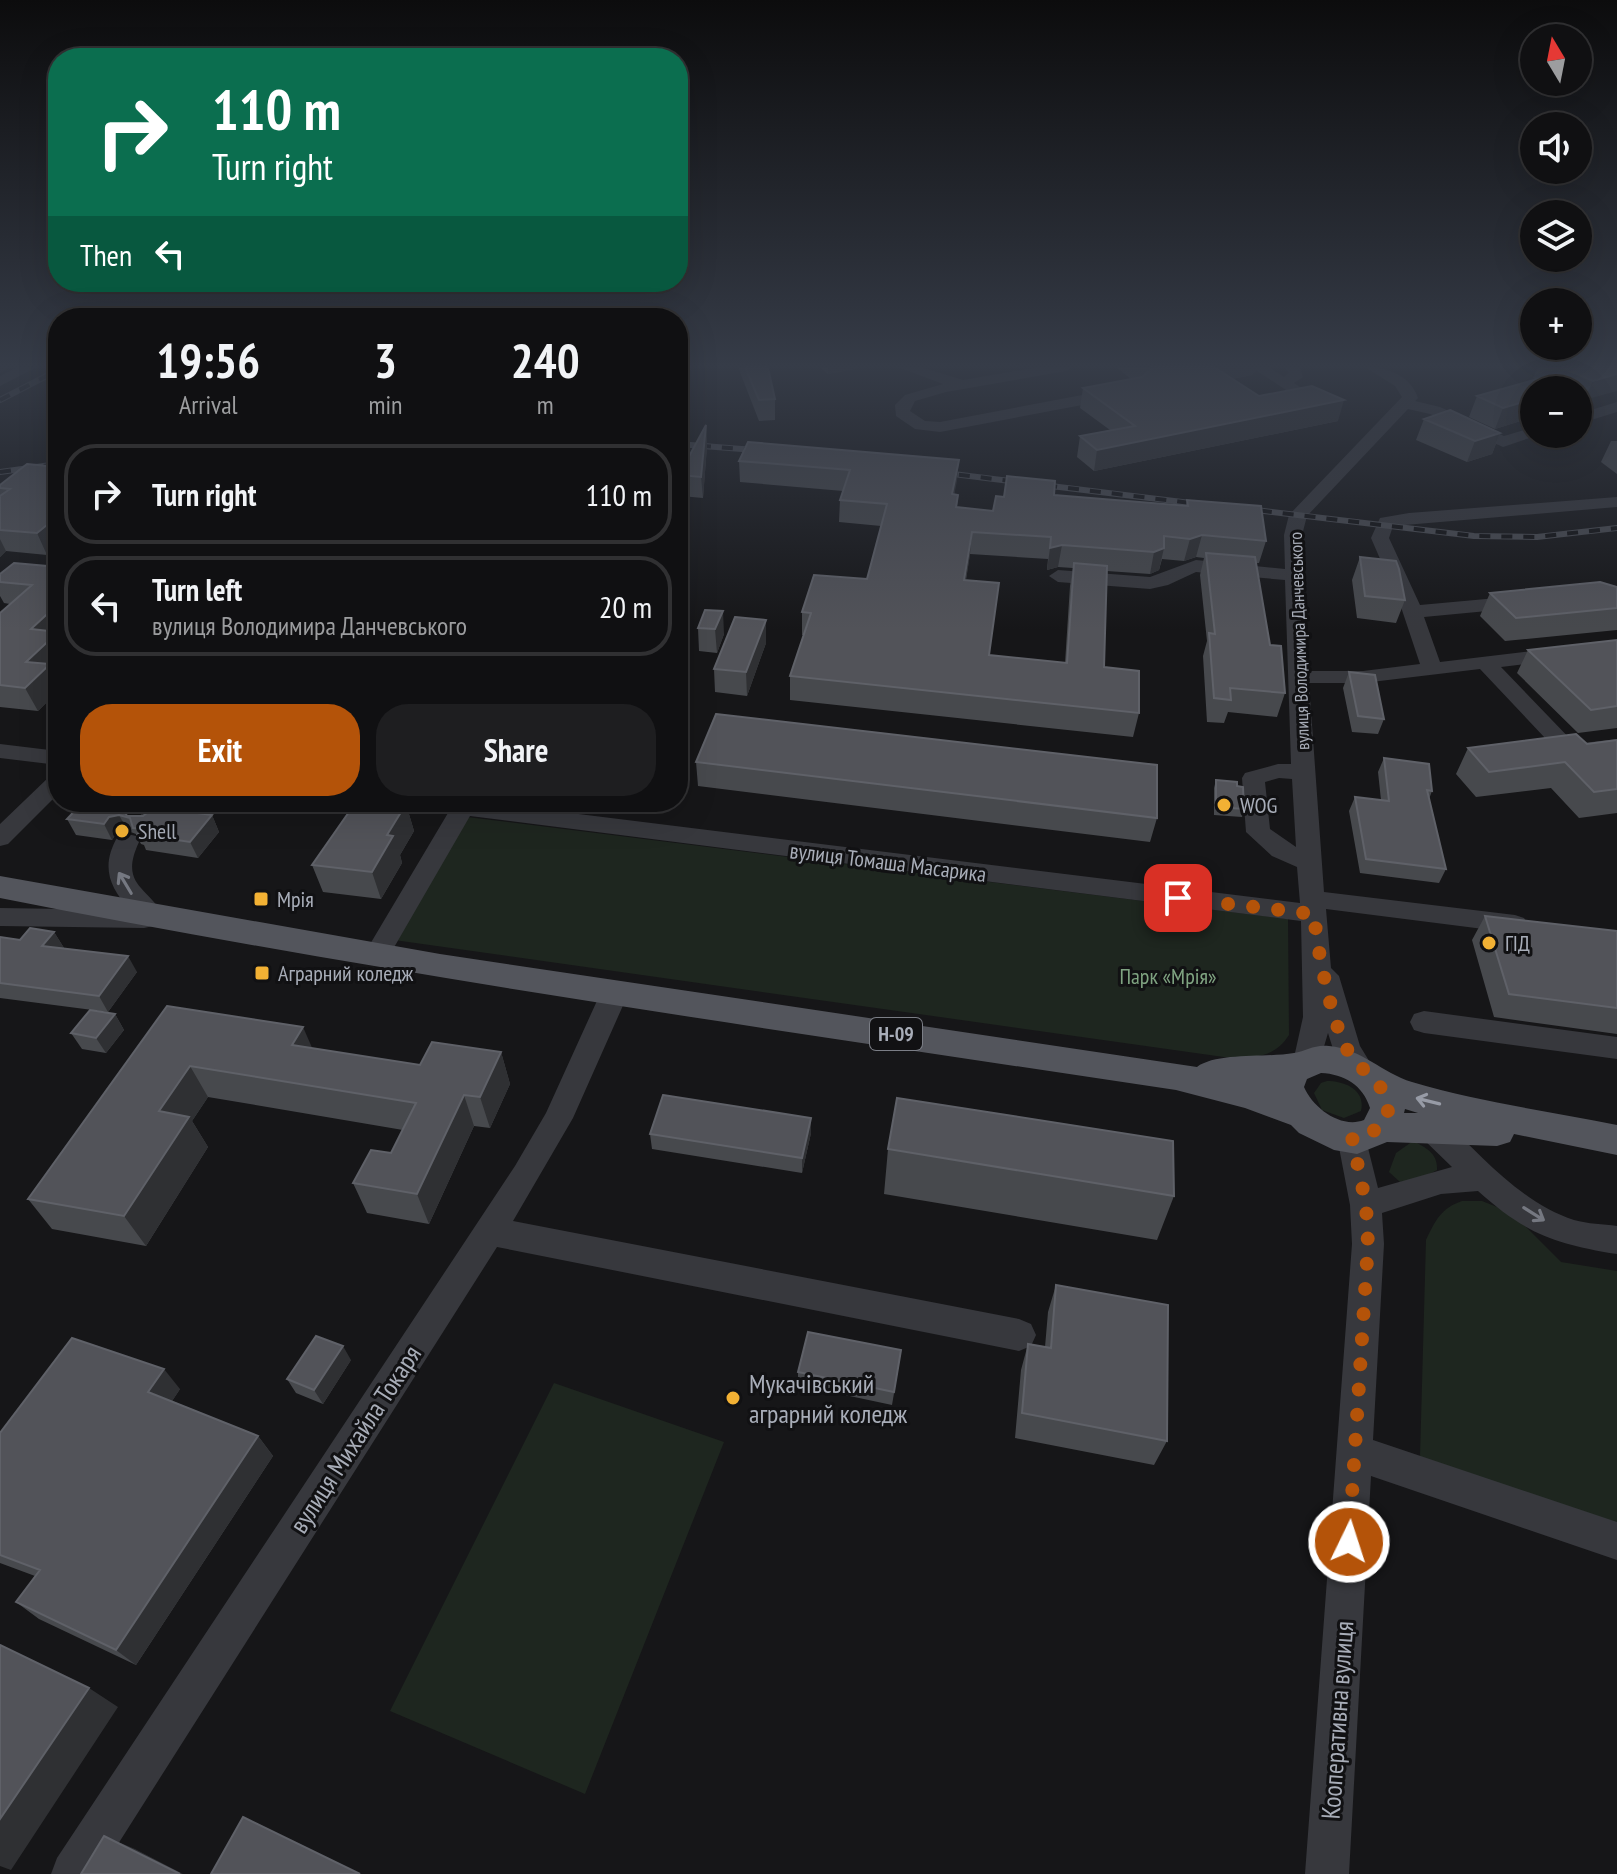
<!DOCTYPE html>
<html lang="en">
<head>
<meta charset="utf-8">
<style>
  body { margin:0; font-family:"PT Sans Narrow",sans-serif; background:#1e1e20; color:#f1f3f6; height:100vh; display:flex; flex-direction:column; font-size:30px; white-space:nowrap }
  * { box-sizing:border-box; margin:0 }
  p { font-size:26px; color:#9c9d9f }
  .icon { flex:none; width:44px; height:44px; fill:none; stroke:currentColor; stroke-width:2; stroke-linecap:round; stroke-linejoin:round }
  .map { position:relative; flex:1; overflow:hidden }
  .drawer { position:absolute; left:48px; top:308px; width:640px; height:504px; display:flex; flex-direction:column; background:#101012; border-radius:32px; box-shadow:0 8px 32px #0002,0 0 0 2px #303032 }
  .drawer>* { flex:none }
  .top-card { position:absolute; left:48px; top:48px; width:640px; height:244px; border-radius:32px; box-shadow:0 8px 32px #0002,0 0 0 2px #303032; background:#0b6e4f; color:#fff; overflow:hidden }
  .needle { width:52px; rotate:350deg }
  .controls { position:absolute; left:1520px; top:24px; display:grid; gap:16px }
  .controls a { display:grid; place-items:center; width:72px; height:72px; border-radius:50%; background:#101012; box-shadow:0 8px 32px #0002,0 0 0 2px #303032; font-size:40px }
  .pin { position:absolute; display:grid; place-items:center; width:68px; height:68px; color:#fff; margin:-34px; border-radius:16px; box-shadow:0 4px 12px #0006 }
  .me { position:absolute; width:88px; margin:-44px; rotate:4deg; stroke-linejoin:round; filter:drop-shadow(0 0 6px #0008) }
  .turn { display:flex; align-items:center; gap:28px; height:168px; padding:0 32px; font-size:36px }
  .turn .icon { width:104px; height:104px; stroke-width:2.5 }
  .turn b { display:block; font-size:56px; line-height:68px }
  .then { display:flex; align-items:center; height:76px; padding:0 32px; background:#0003; gap:16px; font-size:30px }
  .eta { display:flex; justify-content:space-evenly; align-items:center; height:136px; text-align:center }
  .eta b { font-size:48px; font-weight:600; line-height:56px }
  .action { display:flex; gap:16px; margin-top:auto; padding:16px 32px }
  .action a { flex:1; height:92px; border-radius:32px; background:#b45309; color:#fff; font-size:32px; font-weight:600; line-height:92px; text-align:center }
  .action a+a { background:#1e1e20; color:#f1f3f6 }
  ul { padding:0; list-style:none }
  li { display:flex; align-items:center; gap:24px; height:100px; margin:0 16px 12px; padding:0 16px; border:4px solid #303032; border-radius:32px }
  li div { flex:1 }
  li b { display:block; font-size:30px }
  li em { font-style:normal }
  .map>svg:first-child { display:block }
  .green { fill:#1e261f }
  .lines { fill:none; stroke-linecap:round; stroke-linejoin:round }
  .minor { fill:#37383d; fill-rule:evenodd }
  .major { fill:#53555c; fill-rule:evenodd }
  .rail-casing { stroke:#4a4c52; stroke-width:6 }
  .rail { stroke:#111113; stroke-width:4; stroke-dasharray:11; stroke-linecap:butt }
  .wall { fill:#47494d; fill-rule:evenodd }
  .shaded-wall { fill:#2f3033 }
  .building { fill:#525359; stroke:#5f6168; stroke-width:2 }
  .oneway { stroke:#757881 }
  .oneway2 { stroke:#979ba6 }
  .route { stroke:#b45309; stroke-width:14; stroke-dasharray:0 25.2 }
  .poi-dot { fill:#f2b134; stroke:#111113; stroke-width:3 }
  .labels { text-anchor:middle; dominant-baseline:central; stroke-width:6; stroke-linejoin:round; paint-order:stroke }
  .far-street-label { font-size:18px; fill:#a8adb8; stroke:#111113 }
  .shield { fill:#111113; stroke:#7b7e86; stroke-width:2 }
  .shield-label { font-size:20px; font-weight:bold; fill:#a8adb8 }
  .poi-label { font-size:22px; fill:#a8adb8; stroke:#111113; text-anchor:start }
  .street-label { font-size:22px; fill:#a8adb8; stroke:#111113 }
  .park-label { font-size:22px; fill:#7fa381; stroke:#111113 }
  .near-poi-label { font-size:26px; fill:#a8adb8; stroke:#111113; text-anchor:start }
  .near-street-label { font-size:26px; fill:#a8adb8; stroke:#111113 }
</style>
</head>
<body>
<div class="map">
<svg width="1617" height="1874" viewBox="0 0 1617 1874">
  <rect width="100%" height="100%" fill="#161618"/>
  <path class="green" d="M467,817L1288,919L1289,1035C1275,1057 1256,1058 1231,1058L394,940Z
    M1327,1081C1345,1081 1366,1090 1361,1111L1344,1118L1322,1110L1314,1093L1321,1083Z
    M1413,1141C1427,1148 1438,1154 1437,1170L1422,1178L1400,1182L1389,1172L1396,1153Z
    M1462,1201H1482L1502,1209L1523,1224L1561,1262L1617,1271V1524L1420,1457L1426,1240C1435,1221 1441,1208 1462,1201Z
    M554,1383L724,1442L585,1794L390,1711Z"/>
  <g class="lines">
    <path class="minor" d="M18,367H37L0,386V376Z
      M898,367H921L963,380L1039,367H1073L1066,371L946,392L915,401L910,411L925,421L940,422L1114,389L1122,394L1114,399L940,432L915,429L896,416L895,405L905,395L943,384Z
      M1251,367H1269L1284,377L1289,372L1284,367H1300L1303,377L1294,383L1328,406L1325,409H1315Z
      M1365,367C1387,367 1410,375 1418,398L1415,401L1440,407L1504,436L1534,427V434H1541L1503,447L1430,414L1408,409L1307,516L1302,535L1308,671H1363L1420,664L1401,607L1371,538L1380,518L1409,513L1617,497V507L1393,526L1389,538L1420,605L1519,596L1529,602L1519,608L1424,617L1440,662L1617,641V653L1501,667L1575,744L1617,739V753L1570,758L1562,756L1480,669L1363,683H1309L1324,892L1515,915L1524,918L1528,924L1524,930L1515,933L1326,909L1331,968L1339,976L1360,1046L1374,1069L1370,1077L1360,1080L1350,1077L1333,1049L1328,1033L1317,1070L1307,1073L1297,1070L1293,1062L1303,1017L1301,921L470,816L385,963L376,966L367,963L363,956L448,813L412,807L408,802H481L1300,903L1297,867L1272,856L1246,832L1242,778L1245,773L1278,764H1291L1285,580L1196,572L1168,585L1150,589L1058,582L1049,576L1058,570L1150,577L1196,560L1285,569L1284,535L1289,515L1402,397L1395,386ZM1279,778L1292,779L1296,847L1270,829L1265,782Z
      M1617,402V412L1578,424V414Z
      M0,744L58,751V765L0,758Z
      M58,774V794L8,844L0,846V824L50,776Z
      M156,802H183L151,829H135L131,823Z
      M127,834L136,836L139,842C119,885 147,886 166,918L162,924L144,928L0,926V908L130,910C108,886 101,865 118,836Z
      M615,982L625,985L629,992L573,1118L513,1221L1019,1319L1031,1324L1036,1335L1031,1346L1019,1351L497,1247L99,1874H51L57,1858L515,1166L546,1113L601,992L605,985Z
      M1424,1011L1617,1037V1059L1424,1033L1414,1030L1410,1022L1414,1014Z
      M1432,1116L1443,1119C1480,1155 1523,1204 1574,1220C1588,1224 1603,1224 1617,1226V1254C1555,1244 1526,1234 1478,1191L1441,1194L1382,1213L1384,1244L1373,1440L1617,1522V1560L1371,1476L1349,1874H1305L1352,1244L1350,1205L1337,1137L1341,1128L1352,1125L1363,1128L1378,1188L1452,1167L1421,1137L1417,1128L1421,1119Z"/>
    <path class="major" d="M0,876L440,954L1197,1067C1217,1052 1267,1058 1294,1053C1306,1051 1315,1044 1329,1046C1362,1049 1382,1073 1412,1082C1478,1102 1549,1111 1617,1125V1155L1514,1134L1510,1142L1497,1146L1387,1142L1357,1154L1334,1150L1299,1133L1291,1125L1245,1108L1176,1090C783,1031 390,975 0,898ZM1321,1073C1344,1074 1363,1085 1370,1108L1364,1120C1341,1129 1313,1108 1304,1087L1307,1079ZM1405,1109L1418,1113H1404Z"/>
    <defs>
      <path id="rail" d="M0,400L58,370
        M678,444L767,451
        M0,472L58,464
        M937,472L1207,505
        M1239,508L1474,536L1537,537L1617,528"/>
    </defs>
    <use href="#rail" class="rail-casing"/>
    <use href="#rail" class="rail"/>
  </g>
  <path class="wall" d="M738,367H767L775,399V420L759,421Z
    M820,367H859V368L828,374Z
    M1116,367H1256L1255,373H1253L1252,375L1232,379L1259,396L1338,421L1094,471L1077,457L1080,436L1110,430L1080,408L1083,388L1131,379Z
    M1538,367H1617L1584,400L1578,398V390H1534V415L1528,417L1527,419L1495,429L1469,417L1477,396L1537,380L1533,378Z
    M1424,419L1500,433L1492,454L1467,462L1416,440Z
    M706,425L707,446L703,498L681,496L679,475Z
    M1611,441H1617V474L1601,462Z
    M959,460L954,495H958L957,507L993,511L1004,497L1054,495L1186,506L1187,500L1266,541L1259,563H1256L1270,645L1285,693L1277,717L1228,712L1224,723L1207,722L1203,656L1207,641L1200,575L1204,558L1196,557L1184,561L1162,559L1159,570L1150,574L1107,571L1104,667L1139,713L1133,737L790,700V676L804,635H802V612L867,579L881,526L839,522L840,500L843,491L740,482L739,461ZM970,554L1048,559L1047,570L1058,567L1073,568L1070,586L1065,663L989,655L966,580Z
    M58,467V546L47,555L6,551L0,557V485Z
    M1360,557L1405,600L1396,623L1357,618L1352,580Z
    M56,567L53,670L58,680V691L38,711L0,707V613L10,604L4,603L0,596V574Z
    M1617,587V630L1505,641L1480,616L1490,593Z
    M705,610L724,634L717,653L699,651L698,628Z
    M1617,640V728L1578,733L1517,673L1528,650Z
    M766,643L747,696L715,692L714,669Z
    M1349,672L1384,719L1378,734L1352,732L1343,688Z
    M1617,740V813L1579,818L1551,788L1476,797L1456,774L1468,748L1587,744Z
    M1384,758L1432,791L1429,799L1446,869L1439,883L1360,873L1349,811L1355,797L1381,800L1378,772Z
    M696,762L1157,818L1150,842L698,786Z
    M1216,780L1237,786L1244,809L1242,817L1214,815V788Z
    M83,802L127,816L212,815L219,832L198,858L146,850L144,845L141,844L136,834L128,831L117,833L112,840L76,835L67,819Z
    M406,804L414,831L400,855L402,863L381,899L323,892L312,865Z
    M1485,916L1617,931V1034L1494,1017L1472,940Z
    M54,932L64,948L137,972L108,1012L0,998V937L20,940Z
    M167,1006L312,1048L420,1065L501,1052L510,1084L490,1128L474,1126L429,1224L367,1213L353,1183L391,1153L403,1130L208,1097L192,1121L208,1147L146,1246L52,1229L28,1199Z
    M115,1014L124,1030L106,1053L82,1049L71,1033Z
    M811,1133L802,1173L652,1149L650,1134Z
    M888,1149L1174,1196L1157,1240L884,1194Z
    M1056,1285L1167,1441L1154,1465L1015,1438L1021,1370L1028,1344L1045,1347L1048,1312Z
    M351,1360L323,1404L296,1393L287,1379Z
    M899,1364L892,1405L798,1385V1372Z
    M180,1389L172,1401L258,1436L273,1456L136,1665L39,1619L16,1602L35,1576L0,1563V1433Z"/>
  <path class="shaded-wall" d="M0,367H10L0,373Z
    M828,367H859V368L828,374Z
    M1208,367H1256L1255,373H1253L1252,375L1204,384Z
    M1617,374V391L1584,400L1593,381Z
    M1534,397V415L1528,417L1527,419L1495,429L1503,408Z
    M1344,400L1338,421L1094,471L1097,450Z
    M706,425L707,446L703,498L701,477Z
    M1500,433L1492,454L1467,462L1475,441Z
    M959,460L957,481L950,516L952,494Z
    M58,516V546L47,555L37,533Z
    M972,532L970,554L962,602L964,580Z
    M1202,535L1196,557L1184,561L1190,539Z
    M0,539L6,551L0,557Z
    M1062,545L1058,567L1047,570L1050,548Z
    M1164,548L1159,570L1150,574L1154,552Z
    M58,604V666L53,670L58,680V691L38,711L25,688L26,662L31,629Z
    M723,611L724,634L717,653L715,629Z
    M766,620V643L747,696L746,672Z
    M684,636L686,659L678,677V649Z
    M684,672L686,695L678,711V684Z
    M406,804L414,831L400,855L402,863L381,899L372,872L387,835Z
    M119,815L128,831L117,833L112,840L104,824L109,817Z
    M212,815L219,832L198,858L190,842Z
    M54,932L64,948L42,946Z
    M128,956L137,972L108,1012L99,996Z
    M115,1014L124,1030L106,1053L96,1038Z
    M303,1027L317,1059L292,1045Z
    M501,1052L510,1084L490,1128L480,1097Z
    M190,1066L208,1097L192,1121L208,1147L146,1246L124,1216L159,1111Z
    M464,1095L474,1126L429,1224L417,1194Z
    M811,1118V1133L802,1173V1158Z
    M343,1346L351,1360L323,1404L314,1390Z
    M164,1369L180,1389L165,1412L148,1392Z
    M258,1436L273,1456L136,1665L116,1650Z
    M89,1688L118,1707L11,1870L0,1866V1819Z
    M104,1836L135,1849L183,1874H180Z"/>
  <path class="building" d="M745,367H767L769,372L775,399L759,400Z
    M1151,367H1214L1259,396L1312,386L1344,400L1097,450L1080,436L1135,426L1083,388L1142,377L1153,368Z
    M1561,367H1617V374L1593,381Z
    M1562,372L1566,388L1559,390H1534V399L1503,408L1477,396Z
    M1450,410L1500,433L1475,441L1424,419Z
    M706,425L701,477L679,475Z
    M748,442L959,460L952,494L958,495L956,507L993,511L996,496L1004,497L1007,476L1055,481L1054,495L1188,506L1187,500L1261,506L1266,541L1202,535L1190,539L1164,536V548L1154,552L1062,545L1050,548L1051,537L972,532L964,580L999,583L989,655L1067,663L1074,563L1107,566L1104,667L1139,671V713L790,676L811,613L802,612L814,575L867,579L887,504L840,500L850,470L739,461Z
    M27,464L58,467V516L37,533L0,530V496L10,489L0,488V485Z
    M1206,553L1255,557L1270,645L1281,646L1285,693L1230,688L1231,700L1214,698L1209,633L1215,634Z
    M1360,557L1396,561L1399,569L1405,600L1365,596Z
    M14,563L58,567V604L31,629L58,632L26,662L50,664L25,688L0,685V613L32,585L0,582V574Z
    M1600,582L1617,587V608L1516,618L1490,593Z
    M705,610L723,611L715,629L698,628Z
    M735,617L766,620L746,672L714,669Z
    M678,635L684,636L678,649Z
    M1617,640V706L1591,710L1528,650Z
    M678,671L684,672L678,684Z
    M1349,672L1375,675L1384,719L1358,716Z
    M716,714L1157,765V818L696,762Z
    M1576,734L1587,744L1617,740V789L1594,792L1565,762L1489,772L1468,748Z
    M1384,758L1429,764L1432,791L1427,790L1446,869L1366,859L1355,797L1389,801Z
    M1216,780L1237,782V786L1243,787L1244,809L1216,807Z
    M83,802H100L121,805L127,816H143L152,809L161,808L212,815L190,842L138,834L142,829L133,828L130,818L119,815L109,817L104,824L67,819Z
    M356,802H389L406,804L387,835L393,836L372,872L312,865Z
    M1485,916L1617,931V1008L1509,994Z
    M30,928L54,932L42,946L128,956L99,996L0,983V937L20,940Z
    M167,1006L303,1027L292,1045L420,1065L432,1042L501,1052L480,1097L464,1095L417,1194L353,1183L371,1150L391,1153L416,1103L190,1066L159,1111L189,1117L124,1216L28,1199Z
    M90,1010L115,1014L96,1038L71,1033Z
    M663,1095L811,1118L802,1158L650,1134Z
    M897,1098L1173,1141L1174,1196L888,1149Z
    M1056,1285L1168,1305L1167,1441L1022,1413L1028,1344L1051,1348Z
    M808,1332L901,1350L894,1392L798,1372Z
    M316,1336L343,1346L314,1390L287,1379Z
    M72,1338L164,1369L148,1392L258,1436L116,1650L16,1602L40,1570L0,1555V1433Z
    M0,1645L89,1688L0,1819Z
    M243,1817L360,1874H211Z
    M104,1836L180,1874H81Z"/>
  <defs><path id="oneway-shaft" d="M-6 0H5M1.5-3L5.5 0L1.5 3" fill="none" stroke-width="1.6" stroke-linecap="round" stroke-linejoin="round" transform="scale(2)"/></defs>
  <g class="oneway">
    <use href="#oneway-shaft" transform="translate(125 883) rotate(-121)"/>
    <use href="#oneway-shaft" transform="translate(1534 1214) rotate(32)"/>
  </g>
  <use class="oneway2" href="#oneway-shaft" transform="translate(1428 1101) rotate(-166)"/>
  <linearGradient id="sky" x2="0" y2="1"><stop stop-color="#0c0c0d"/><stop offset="0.58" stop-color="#363c48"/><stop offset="1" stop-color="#363c48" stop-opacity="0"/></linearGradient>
  <rect width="1617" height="630" fill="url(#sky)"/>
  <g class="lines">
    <path class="route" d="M1178,898L1314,914C1317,949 1331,1021 1348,1051C1359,1071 1390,1085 1388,1110C1386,1130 1368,1134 1352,1137L1366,1205L1368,1244L1349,1542"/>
  </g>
  <g class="poi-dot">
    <circle cx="1224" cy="805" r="8"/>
    <circle cx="122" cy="831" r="8"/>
    <rect x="253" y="891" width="16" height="16" rx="4"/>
    <circle cx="1489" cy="943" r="8"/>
    <rect x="254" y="965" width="16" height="16" rx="4"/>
    <circle cx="733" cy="1398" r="8"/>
  </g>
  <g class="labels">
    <g class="far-street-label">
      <text transform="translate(1299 641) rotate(-92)">вулиця Володимира Данчевського</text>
    </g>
    <rect class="shield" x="870" y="1018" width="52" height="32" rx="6"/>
    <g class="shield-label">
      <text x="896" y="1034">Н-09</text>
    </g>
    <g class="poi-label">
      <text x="1240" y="805">WOG</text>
      <text x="138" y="831">Shell</text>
      <text x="277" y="899">Мрія</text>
      <text x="1505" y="943">ГІД</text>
      <text x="278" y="973">Аграрний коледж</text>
    </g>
    <g class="street-label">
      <text transform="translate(888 862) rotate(7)">вулиця Томаша Масарика</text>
    </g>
    <g class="park-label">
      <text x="1168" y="976">Парк «Мрія»</text>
    </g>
    <g class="near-poi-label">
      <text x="749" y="1383">Мукачівський<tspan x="749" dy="30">аграрний коледж</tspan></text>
    </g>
    <g class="near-street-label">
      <text transform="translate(355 1439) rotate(-57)">вулиця Михайла Токаря</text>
      <text transform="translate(1337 1720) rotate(-86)">Кооперативна вулиця</text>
    </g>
  </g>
</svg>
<div class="controls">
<a><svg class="needle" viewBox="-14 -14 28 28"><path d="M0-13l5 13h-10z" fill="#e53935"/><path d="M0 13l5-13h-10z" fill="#9c9d9f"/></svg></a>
<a><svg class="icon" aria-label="sound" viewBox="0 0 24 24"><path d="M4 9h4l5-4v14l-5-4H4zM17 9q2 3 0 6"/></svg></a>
<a><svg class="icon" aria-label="layers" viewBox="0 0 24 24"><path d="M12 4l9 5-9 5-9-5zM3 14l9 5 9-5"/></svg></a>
<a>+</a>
<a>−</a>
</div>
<div class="pin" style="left:1178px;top:898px;background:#d93025"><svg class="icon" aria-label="arrive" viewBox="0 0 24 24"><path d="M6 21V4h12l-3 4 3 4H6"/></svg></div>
<svg class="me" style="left:1349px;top:1542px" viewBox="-20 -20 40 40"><circle r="17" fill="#b45309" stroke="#fff" stroke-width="3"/><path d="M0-11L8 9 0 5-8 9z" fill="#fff"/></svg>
<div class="top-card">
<div class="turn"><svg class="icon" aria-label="right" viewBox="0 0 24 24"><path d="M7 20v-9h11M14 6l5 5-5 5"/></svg><div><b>110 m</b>Turn right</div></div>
<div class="then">Then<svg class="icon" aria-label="left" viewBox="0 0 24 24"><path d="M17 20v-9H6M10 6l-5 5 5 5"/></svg></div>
</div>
<section class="drawer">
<div class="eta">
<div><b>19:56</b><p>Arrival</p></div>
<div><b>3</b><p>min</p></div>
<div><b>240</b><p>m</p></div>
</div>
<ul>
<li><svg class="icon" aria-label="right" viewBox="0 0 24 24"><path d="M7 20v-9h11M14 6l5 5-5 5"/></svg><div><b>Turn right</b></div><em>110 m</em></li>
<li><svg class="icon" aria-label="left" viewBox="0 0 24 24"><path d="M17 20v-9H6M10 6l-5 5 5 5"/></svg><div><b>Turn left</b><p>вулиця Володимира Данчевського</p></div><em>20 m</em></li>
</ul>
<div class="action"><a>Exit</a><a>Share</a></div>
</section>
</div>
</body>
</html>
